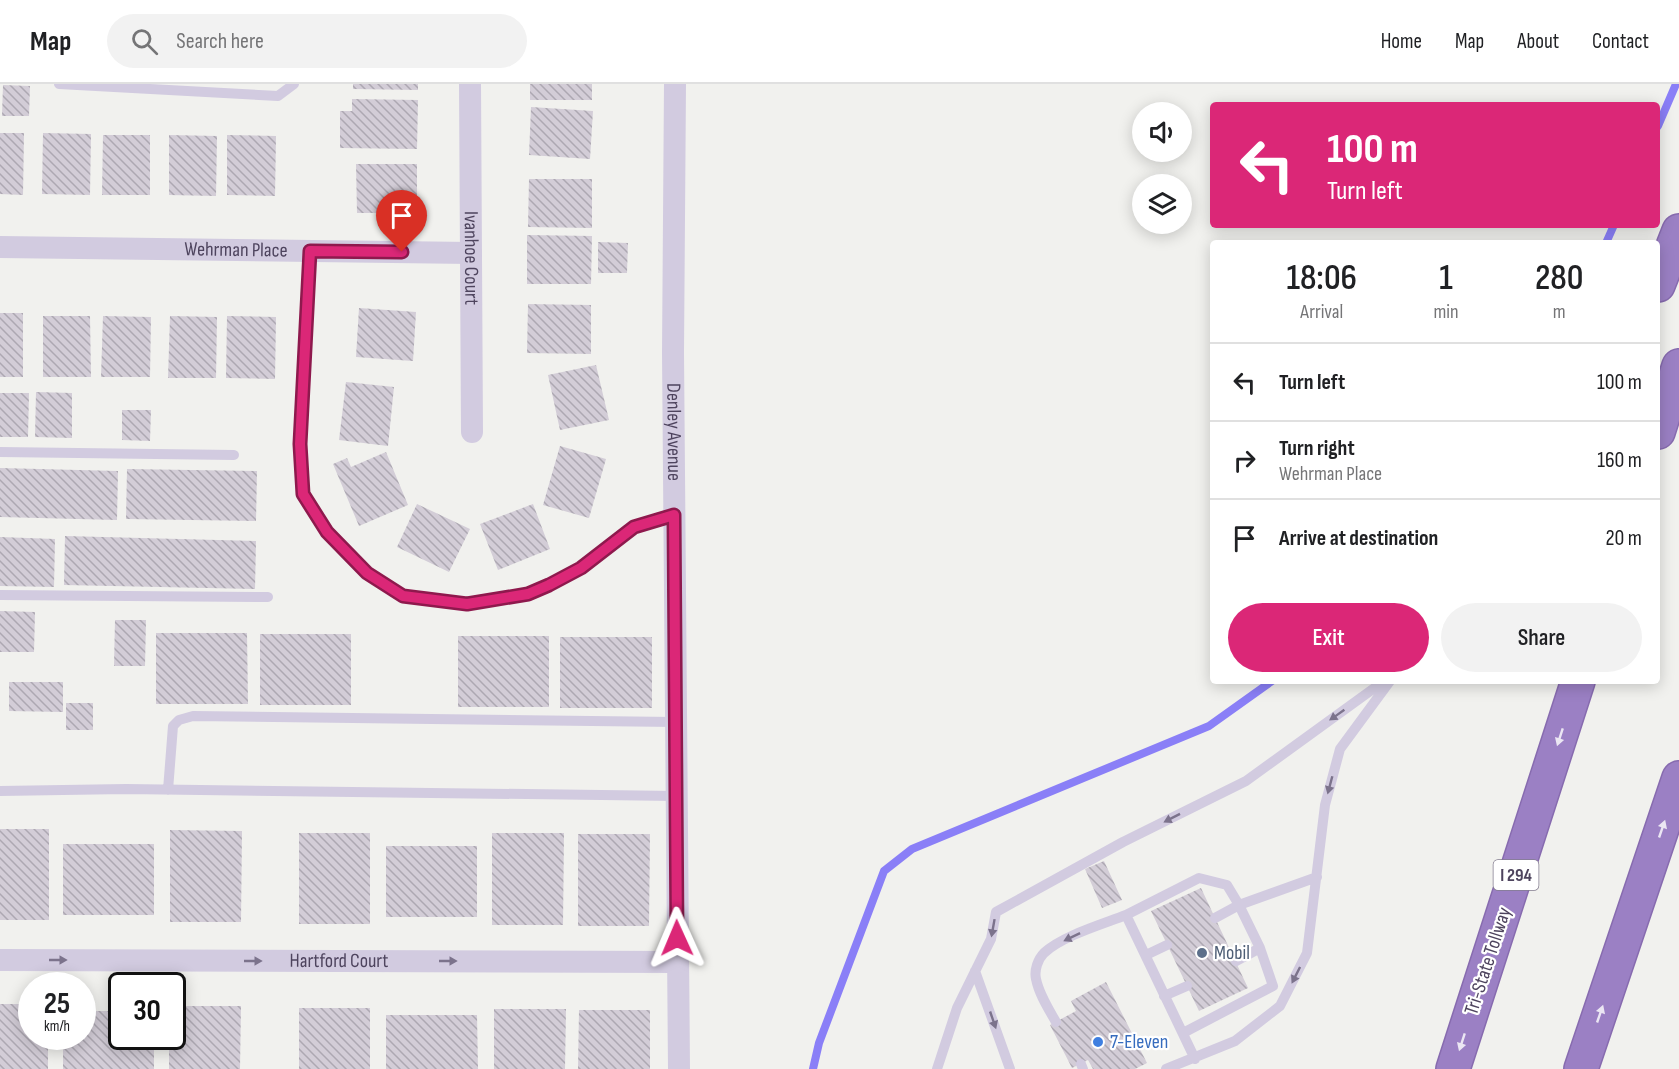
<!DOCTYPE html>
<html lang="en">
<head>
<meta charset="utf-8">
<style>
  body { margin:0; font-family:"Sofia Sans Condensed",sans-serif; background:#f2f2f2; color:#202124; height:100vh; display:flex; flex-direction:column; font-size:22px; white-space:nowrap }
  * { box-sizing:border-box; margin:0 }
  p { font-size:20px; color:#757577 }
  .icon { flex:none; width:33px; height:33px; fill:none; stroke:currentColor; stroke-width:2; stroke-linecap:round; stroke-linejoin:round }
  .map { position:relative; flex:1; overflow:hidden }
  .sheet { position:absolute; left:1210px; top:156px; width:450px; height:444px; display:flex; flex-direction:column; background:#fff; border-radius:6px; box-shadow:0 3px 15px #0003 }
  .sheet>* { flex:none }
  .banner { position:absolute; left:1210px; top:18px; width:450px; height:126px; border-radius:6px; box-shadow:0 3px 15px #0003; background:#db2777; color:#fff; overflow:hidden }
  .controls { position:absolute; left:1132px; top:18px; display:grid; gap:12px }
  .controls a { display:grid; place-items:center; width:60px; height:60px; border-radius:50%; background:#fff; box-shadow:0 3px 15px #0003; font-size:30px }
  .speed { position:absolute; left:18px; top:888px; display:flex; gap:12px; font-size:30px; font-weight:700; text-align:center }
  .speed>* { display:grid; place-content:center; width:78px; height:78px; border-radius:50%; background:#fff; box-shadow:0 3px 15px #0003; line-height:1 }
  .speed small { font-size:15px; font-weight:400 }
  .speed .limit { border:3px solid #111; border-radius:9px; background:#fff; color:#111 }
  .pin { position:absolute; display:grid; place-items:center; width:51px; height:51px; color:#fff; margin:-62px -26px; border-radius:50% 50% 50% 0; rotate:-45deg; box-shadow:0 0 6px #0007 }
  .pin .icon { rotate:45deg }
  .me { position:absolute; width:66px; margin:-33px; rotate:359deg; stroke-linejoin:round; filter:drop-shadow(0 0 4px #0008) }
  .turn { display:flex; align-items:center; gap:21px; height:126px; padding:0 18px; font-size:27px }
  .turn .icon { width:78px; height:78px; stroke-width:2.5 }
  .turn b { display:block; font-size:42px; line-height:51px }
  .eta { display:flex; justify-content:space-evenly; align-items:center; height:102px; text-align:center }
  .eta b { font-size:36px; font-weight:600; line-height:42px }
  .primary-button { display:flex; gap:12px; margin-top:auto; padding:12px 18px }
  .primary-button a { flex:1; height:69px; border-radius:36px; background:#db2777; color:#fff; font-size:24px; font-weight:600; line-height:69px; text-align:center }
  .primary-button a+a { background:#f2f2f2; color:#202124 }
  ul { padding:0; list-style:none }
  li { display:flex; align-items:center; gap:18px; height:78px; padding:0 18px; border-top:2px solid #e0e0e0 }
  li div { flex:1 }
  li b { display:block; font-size:22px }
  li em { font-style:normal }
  header { display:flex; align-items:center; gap:36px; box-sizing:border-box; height:84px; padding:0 30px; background:#fff; border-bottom:2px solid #e0e0e0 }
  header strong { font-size:28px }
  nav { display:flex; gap:33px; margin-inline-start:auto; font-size:21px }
  .search { width:420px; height:54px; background:#f2f2f2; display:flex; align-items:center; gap:15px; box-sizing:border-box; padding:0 21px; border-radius:33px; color:#757577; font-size:22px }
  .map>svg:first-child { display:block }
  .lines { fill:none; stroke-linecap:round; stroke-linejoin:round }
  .stream { stroke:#8a7ff7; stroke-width:8 }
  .building { fill:url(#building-back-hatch) }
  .motorway-casing { stroke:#876baf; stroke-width:36 }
  .service { stroke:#d2cbe0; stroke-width:10 }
  .minor { stroke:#d2cbe0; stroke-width:22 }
  .motorway { stroke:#9b80c4; stroke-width:33 }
  .oneway { fill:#7c738c }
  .oneway2 { fill:#ebe6f3 }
  .route-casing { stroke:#8e194d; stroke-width:15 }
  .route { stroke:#db2777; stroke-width:10 }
  .service-dot { fill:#5c6f8a; stroke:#fff; stroke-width:2 }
  .shop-dot { fill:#3f7fe0; stroke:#fff; stroke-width:2 }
  .labels { text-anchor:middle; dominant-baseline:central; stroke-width:4.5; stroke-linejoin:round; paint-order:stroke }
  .shield { fill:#fff; stroke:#837c8e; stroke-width:1.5 }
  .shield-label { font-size:18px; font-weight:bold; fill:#4e445e }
  .street-label { font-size:20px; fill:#4e445e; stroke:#fff }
  .service-label { font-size:20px; fill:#4e5e75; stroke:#fff; text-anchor:start }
  .shop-label { font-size:20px; fill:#366cbe; stroke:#fff; text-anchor:start }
</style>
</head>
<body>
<header>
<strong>Map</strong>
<div class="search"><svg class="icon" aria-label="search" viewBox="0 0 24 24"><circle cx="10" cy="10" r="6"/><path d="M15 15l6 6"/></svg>Search here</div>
<nav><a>Home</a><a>Map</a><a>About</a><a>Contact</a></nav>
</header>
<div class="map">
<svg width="1679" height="985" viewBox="0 0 1679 985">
  <defs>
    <pattern id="building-back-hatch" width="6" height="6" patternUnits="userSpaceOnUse" patternTransform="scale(1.5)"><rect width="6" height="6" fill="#d3cdd7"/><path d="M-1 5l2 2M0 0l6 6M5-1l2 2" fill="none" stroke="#ada8b2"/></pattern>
  </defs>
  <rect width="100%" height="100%" fill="#f1f1ee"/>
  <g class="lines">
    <path class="stream" d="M1658,42L1676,0
      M1606,159L1614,141
      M813,985L819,959L884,787L912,765L1209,642L1272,597"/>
  </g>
  <path class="building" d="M353,0H418V6L353,5Z
    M530,0H592V16H530Z
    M3,1L30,2L29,32H2Z
    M352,15L418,16L417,65L340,64V27H352Z
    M531,23L593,27L590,75L529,71Z
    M0,49H24L23,111L0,110Z
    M43,49L91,50L90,111L42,110Z
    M103,51H150V111H102Z
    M169,51L217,52L216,112L169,111Z
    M227,51L276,52L275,112L227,111Z
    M356,80H417V129H357Z
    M529,95H592V144L528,143Z
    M527,151L592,152L591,200H527Z
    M598,158L628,159L627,189H598Z
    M528,220L591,221V270L527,269Z
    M359,224L416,228L413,277L356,273Z
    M0,229H23V293H0Z
    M43,232H90L91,293H43Z
    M103,232L151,233L150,293H101Z
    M170,232L217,233L216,294H168Z
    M227,232L276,233L275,295L226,294Z
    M596,281L609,336L560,346L548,291Z
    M346,298L394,303L388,362L339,356Z
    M36,308L72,309V354L35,353Z
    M0,309H29L28,353H0Z
    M122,326H151L150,357L122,356Z
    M560,362L606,375L589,434L543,421Z
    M386,368L408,421L359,442L333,380L347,374L351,383Z
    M0,384L118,387L117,436L0,433Z
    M127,385L257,387L256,437L126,435Z
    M417,420L470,445L449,488L397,463Z
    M533,420L550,465L498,486L480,440Z
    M65,452L256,457L255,505L64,501Z
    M0,453L55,455L54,503L0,502Z
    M0,527L35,528L34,568H0Z
    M115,536H146L145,582H114Z
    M156,549H247L248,620H156Z
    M260,550H351V621H260Z
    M458,552H549V623H458Z
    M560,553H652V624H560Z
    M9,598H63V628L9,627Z
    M66,619H93V646H66Z
    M0,745H49V836H0Z
    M170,746L242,747L241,838H170Z
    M299,749H370V840H299Z
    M492,749H564L563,841H492Z
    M578,750H650L649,842H578Z
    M63,760H154V831H63Z
    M386,762H477V833H386Z
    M1104,777L1122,816L1102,824L1085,785Z
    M1201,804L1248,904L1199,927L1151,827Z
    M1106,898L1147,979L1135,985H1093L1088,976L1072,984L1050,941L1076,927L1071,917Z
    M0,920H32V952H48V985H0Z
    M172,922H241L240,985H169V952H172Z
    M299,924H370V985H299Z
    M494,925H566L565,985H494Z
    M579,926H650V985H578Z
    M82,927H122V952H154V985H63V952H82Z
    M386,931H477L478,985H386Z"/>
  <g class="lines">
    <defs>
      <path id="motorway" d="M1658,201L1679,147
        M1658,348L1679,282
        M1453,985L1578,597
        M1581,985L1679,694"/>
    </defs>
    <use href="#motorway" class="motorway-casing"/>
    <path class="service" d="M59,0L278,12L294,0
      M310,167L300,360L304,410L327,448L367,489L403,512L467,520L527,510L549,501L581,484L634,443L674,431
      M0,368L234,371
      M0,511L268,513
      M168,706L173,642L179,636L193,632L675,638
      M0,707L126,705L676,712
      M1146,871L1167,861
      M1236,877L1260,864
      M975,887L1010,985
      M1164,912L1187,902
      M1056,938C1048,924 1039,910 1036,895C1034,886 1038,875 1044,869C1062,852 1103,840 1126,831
      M1183,949L1273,902L1260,864L1239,821L1215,834
      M1195,975L1126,831L1199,794L1227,801L1239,821L1317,793
      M1081,980L1083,985
      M937,985L957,924L991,855L996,828L1123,758L1246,697L1384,597
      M1166,985L1235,957L1280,922L1307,869L1325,721L1340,665L1390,597"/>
    <g class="minor">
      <path id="s1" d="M470,0L472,348"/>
      <path id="s2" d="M675,0L673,269L679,985"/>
      <path id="s3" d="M0,163L471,169"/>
      <path id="s4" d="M0,876L677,878"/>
    </g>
    <use href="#motorway" class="motorway"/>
  </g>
  <defs><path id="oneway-solid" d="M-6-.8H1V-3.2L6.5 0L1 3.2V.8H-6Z" transform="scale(1.5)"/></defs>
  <g class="oneway">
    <use href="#oneway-solid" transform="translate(1337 631) rotate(145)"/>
    <use href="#oneway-solid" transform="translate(1330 701) rotate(105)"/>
    <use href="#oneway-solid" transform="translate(1172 734) rotate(153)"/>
    <use href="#oneway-solid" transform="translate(993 844) rotate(100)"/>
    <use href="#oneway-solid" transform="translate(1072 853) rotate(154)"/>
    <use href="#oneway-solid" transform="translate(58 876)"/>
    <use href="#oneway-solid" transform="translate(253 877)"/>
    <use href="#oneway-solid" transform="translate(448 877)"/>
    <use href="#oneway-solid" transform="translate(1296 891) rotate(117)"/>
    <use href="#oneway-solid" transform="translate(993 936) rotate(71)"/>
  </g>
  <g class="oneway2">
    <use href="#oneway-solid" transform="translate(1560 653) rotate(108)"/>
    <use href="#oneway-solid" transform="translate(1662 745) rotate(-71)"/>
    <use href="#oneway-solid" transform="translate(1600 930) rotate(-71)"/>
    <use href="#oneway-solid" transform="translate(1462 958) rotate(108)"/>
  </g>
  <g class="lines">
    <defs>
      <path id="route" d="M402,168L310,167L300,360L303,410L327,448L367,489L403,512L467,520L528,510L549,501L581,484L634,443L674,431L677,854"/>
    </defs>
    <use href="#route" class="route-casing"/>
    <use href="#route" class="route"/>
  </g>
  <circle class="service-dot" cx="1202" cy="869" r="6"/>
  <circle class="shop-dot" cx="1098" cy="958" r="6"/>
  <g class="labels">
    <rect class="shield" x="1493.5" y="776" width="45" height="30" rx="4.5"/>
    <g class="shield-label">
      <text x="1516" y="791">I 294</text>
    </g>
    <g class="street-label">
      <text stroke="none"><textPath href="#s3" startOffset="236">Wehrman Place</textPath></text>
      <text stroke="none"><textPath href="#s1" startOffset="174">Ivanhoe Court</textPath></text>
      <text stroke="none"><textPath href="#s2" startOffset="348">Denley Avenue</textPath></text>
      <text stroke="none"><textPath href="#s4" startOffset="339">Hartford Court</textPath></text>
      <text transform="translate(1488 877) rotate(-72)">Tri-State Tollway</text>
    </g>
    <g class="service-label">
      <text x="1214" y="869">Mobil</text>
    </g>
    <g class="shop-label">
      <text x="1110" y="958">7-Eleven</text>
    </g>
  </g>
</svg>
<div class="controls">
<a><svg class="icon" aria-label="sound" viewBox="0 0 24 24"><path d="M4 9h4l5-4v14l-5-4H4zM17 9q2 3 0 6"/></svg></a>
<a><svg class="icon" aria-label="layers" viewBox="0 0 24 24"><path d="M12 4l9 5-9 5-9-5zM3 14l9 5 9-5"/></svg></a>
</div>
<div class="speed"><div>25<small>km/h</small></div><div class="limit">30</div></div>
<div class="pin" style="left:402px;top:168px;background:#d93025"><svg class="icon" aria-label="arrive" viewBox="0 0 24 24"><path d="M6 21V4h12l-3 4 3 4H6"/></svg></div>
<svg class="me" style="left:677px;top:854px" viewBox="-20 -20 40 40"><path d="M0-17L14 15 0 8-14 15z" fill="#db2777" stroke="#fff" stroke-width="4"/></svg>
<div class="banner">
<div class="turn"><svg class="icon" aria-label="left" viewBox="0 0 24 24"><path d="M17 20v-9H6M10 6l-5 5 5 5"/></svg><div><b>100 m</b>Turn left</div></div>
</div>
<section class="sheet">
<div class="eta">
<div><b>18:06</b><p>Arrival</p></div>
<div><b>1</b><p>min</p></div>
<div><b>280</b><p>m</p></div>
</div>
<ul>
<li><svg class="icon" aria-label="left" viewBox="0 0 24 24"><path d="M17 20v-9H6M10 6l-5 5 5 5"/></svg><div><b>Turn left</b></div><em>100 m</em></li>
<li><svg class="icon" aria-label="right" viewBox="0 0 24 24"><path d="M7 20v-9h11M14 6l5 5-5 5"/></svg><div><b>Turn right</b><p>Wehrman Place</p></div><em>160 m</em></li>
<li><svg class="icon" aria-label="arrive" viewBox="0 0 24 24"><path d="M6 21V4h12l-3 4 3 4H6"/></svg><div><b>Arrive at destination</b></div><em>20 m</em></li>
</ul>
<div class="primary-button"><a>Exit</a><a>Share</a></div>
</section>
</div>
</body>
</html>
